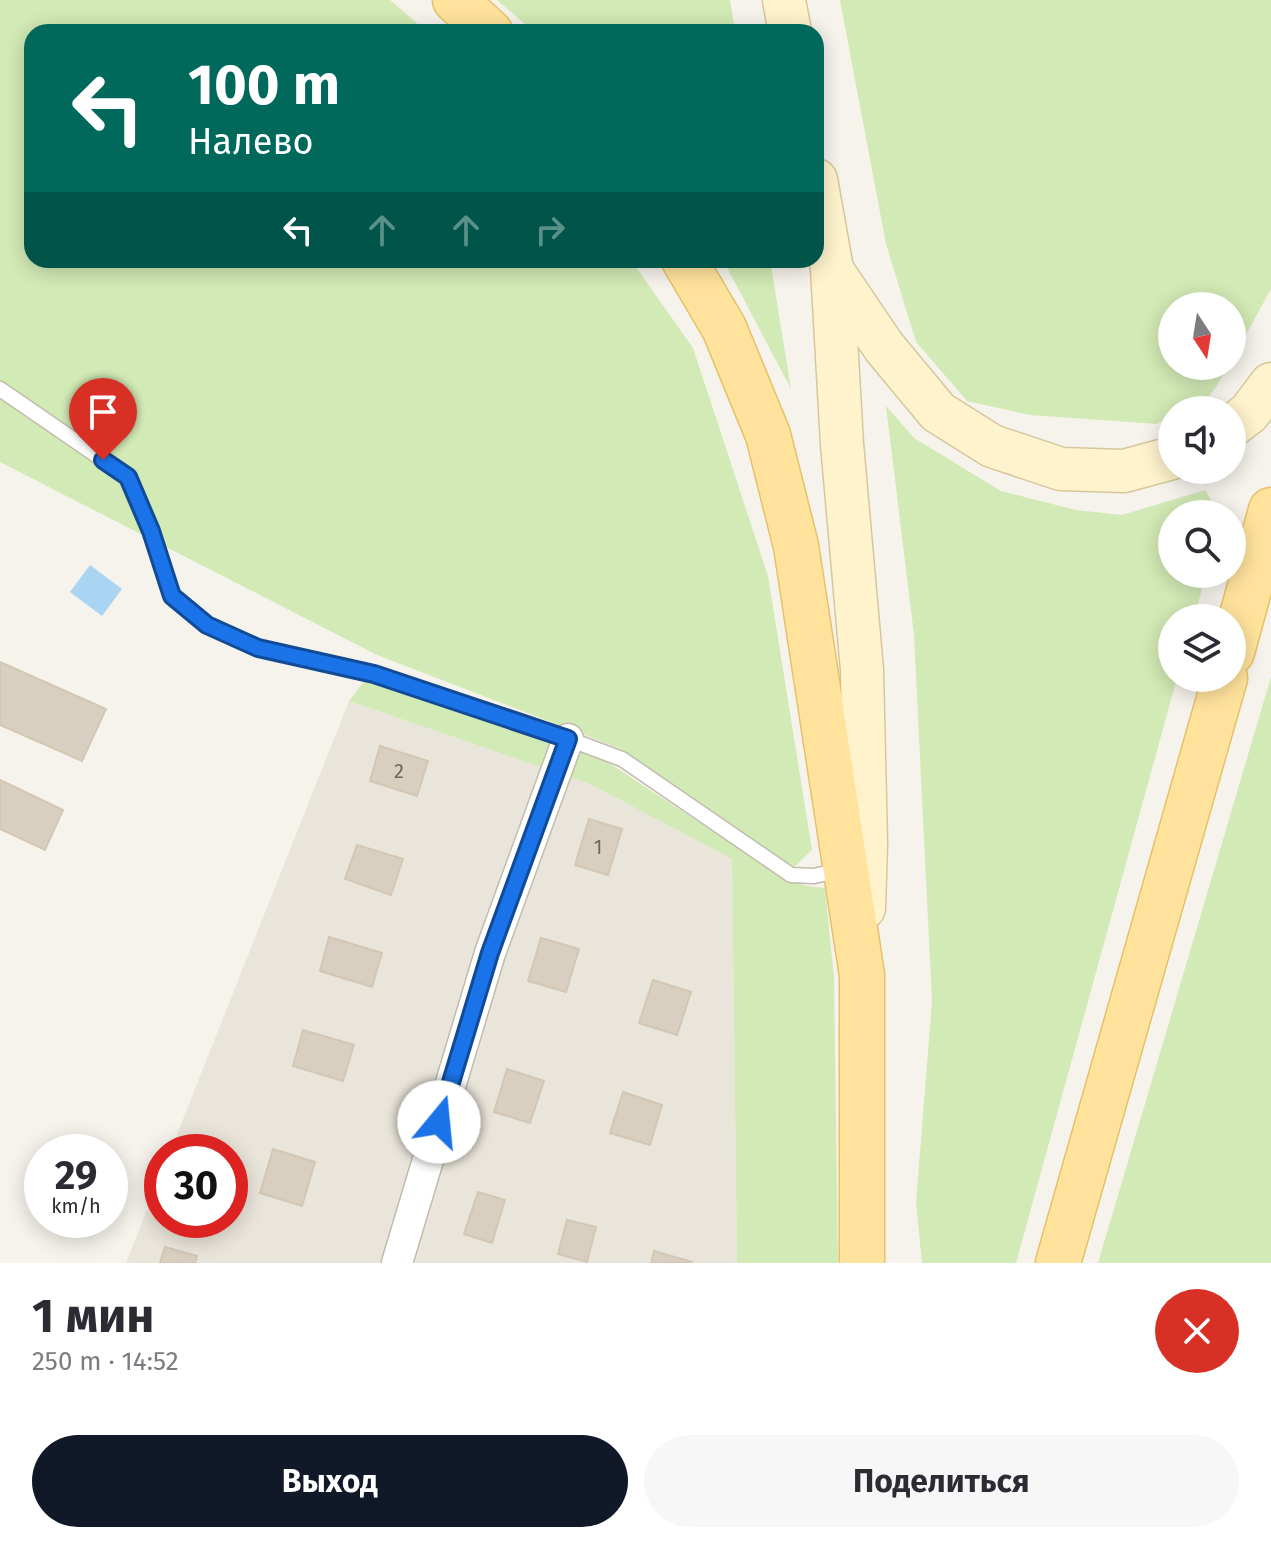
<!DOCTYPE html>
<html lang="ru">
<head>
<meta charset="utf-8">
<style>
  body { margin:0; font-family:"Fira Sans",sans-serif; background:#f7f7f7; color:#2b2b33; height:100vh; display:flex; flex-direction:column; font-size:30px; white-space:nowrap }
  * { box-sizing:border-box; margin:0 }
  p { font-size:26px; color:#7c7c81 }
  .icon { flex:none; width:44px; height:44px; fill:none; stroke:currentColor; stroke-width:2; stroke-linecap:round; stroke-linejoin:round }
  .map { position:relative; height:1263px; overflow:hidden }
  .sheet { display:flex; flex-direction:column; background:#fff; flex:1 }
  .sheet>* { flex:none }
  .top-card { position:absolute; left:24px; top:24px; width:800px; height:244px; border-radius:24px; box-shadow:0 4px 20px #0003; background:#00695c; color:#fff; overflow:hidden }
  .needle { width:52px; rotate:168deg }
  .fabs { position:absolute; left:1158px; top:292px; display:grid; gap:16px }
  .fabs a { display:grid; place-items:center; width:88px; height:88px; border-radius:50%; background:#fff; box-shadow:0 4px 20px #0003; font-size:40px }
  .speed { position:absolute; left:24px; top:1134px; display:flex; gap:16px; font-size:40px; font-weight:700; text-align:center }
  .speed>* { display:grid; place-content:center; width:104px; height:104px; border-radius:50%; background:#fff; box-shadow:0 4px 20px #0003; line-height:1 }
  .speed small { font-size:20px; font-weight:400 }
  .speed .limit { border:12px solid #d22; background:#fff; color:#111 }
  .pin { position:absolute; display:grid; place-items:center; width:68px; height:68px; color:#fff; margin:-82px -34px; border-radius:50% 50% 50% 0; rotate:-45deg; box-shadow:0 0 8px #0007 }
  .pin .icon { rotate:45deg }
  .me { position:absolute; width:88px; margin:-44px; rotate:17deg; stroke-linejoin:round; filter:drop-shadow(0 0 6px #0008) }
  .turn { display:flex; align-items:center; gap:28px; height:168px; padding:0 32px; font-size:36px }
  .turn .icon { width:104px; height:104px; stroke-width:2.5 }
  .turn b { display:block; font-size:56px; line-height:68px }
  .lanes { display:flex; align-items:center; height:76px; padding:0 32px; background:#0003; justify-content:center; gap:40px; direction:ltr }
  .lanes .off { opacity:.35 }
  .round { display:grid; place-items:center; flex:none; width:84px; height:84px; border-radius:42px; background:#f7f7f7 }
  .head { display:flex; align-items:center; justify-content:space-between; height:136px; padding:0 32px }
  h1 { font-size:48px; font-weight:700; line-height:60px }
  .button { display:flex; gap:16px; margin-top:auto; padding:16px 32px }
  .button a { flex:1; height:92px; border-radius:48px; background:#111827; color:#fff; font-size:32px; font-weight:700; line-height:92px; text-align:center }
  .button a+a { background:#f7f7f7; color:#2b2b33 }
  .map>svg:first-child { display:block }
  .residential { fill:#eae5da }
  .green { fill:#d2eab5 }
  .water { fill:#a9d4f2 }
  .building { fill:#d8cfc1; stroke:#d3c7b4; stroke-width:2 }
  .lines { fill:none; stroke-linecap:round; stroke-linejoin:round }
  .lane-casing { stroke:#c2bbae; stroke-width:17 }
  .street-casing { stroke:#c2bbae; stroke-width:33 }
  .secondary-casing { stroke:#d6c79b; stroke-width:45 }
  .primary-casing { stroke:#e6c16a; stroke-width:47 }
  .lane { stroke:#fff; stroke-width:14 }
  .street { stroke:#fff; stroke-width:30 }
  .secondary { stroke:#fff3cd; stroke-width:42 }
  .primary { stroke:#ffe39c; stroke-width:44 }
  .route-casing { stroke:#114b97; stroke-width:20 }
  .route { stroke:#1a73e8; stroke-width:14 }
  .labels { text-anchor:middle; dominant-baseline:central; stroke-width:6; stroke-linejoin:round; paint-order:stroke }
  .number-label { font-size:20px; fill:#6e675b }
</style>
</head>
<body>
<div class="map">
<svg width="1271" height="1263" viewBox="0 0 1271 1263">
  <rect width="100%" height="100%" fill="#f6f3ec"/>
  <path class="residential" d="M349,701L590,784L732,859L737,1263H126L162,1172V1220H230V1152H170Z"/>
  <path class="green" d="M0,0H390L427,32H32V260H631L693,348L768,576L812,850L791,870L621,749L377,655L0,462Z
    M497,0H730L735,32H534Z
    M840,0H1271V289L1232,360V306H1172V366H1228C1214,392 1205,410 1172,410V416L1157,424L1030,415L967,401L916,342L886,244Z
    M723,260H770L791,389Z
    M886,406L914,438L1001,491L1076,510L1122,515L1205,490L1220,514H1172V574H1206L1194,618H1172V678H1177L1016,1263H922L916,1203L932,1001L914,635Z
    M1271,677V1263H1098Z
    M365,680L597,755L785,879L807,886L825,888L834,978L838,1263H737L732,859L590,784L349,701Z"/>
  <path class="water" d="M90,565L122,589L102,616L70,592Z"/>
  <path class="building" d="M0,662L106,709L82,761L0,725Z
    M380,746L428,761L417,796L370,781Z
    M0,780L63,810L45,850L0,829Z
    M589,819L622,829L608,875L575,865Z
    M357,845L403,859L391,895L345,879Z
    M329,937L382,953L372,987L320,971Z
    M541,938L579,949L566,992L528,981Z
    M653,980L691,992L677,1035L639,1023Z
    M303,1030L354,1045L343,1081L293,1066Z
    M507,1069L544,1081L530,1123L494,1112Z
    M623,1092L662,1105L650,1145L610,1133Z
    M193,1138L232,1151L230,1156V1152H189Z
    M273,1149L315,1162L302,1206L260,1193Z
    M478,1192L505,1200L492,1243L464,1234Z
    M567,1220L596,1227L587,1262L558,1254Z
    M165,1247L197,1256L195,1263H160Z
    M654,1251L692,1262V1263H651Z"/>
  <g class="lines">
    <defs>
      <path id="lane" d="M0,389L128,477L151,531L172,596L207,625L258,648L374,674L523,722L622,759L791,875L814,876L840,870"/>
      <path id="street" d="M397,1263L490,953L568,739"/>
      <path id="secondary" d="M784,0L790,32
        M816,180L832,269L842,444L862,670L866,843L864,908
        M832,270L884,347L938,412L992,446L1061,469L1124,471L1172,458
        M1232,426L1249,413L1271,384"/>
      <path id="primary" d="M455,0L490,32
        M684,260L724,328L768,435L796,546L862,975V1263
        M1232,652L1271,510
        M1058,1263L1225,678"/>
    </defs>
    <use href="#lane" class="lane-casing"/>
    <use href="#street" class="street-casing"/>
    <use href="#secondary" class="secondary-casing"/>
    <use href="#primary" class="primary-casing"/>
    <use href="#lane" class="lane"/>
    <use href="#street" class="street"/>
    <use href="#secondary" class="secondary"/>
    <use href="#primary" class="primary"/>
  </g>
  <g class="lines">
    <defs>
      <path id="route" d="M103,460L128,477L151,531L172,596L207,625L258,648L374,674L568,739L490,953L439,1122"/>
    </defs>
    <use href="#route" class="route-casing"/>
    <use href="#route" class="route"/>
  </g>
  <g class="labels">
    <g class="number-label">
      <text x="399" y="771">2</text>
      <text x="598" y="847">1</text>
    </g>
  </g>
</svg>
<div class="fabs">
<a><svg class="needle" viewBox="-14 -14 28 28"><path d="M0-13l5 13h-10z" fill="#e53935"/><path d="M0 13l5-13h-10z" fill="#7c7c81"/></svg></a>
<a><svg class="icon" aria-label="sound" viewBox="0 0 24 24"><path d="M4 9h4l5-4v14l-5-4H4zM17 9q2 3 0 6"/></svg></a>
<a><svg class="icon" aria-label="search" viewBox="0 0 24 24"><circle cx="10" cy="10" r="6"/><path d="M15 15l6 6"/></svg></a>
<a><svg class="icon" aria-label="layers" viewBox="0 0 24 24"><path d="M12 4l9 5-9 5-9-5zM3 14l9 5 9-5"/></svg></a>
</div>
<div class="speed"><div>29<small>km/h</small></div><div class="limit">30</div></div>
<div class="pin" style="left:103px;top:460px;background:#d93025"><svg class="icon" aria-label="arrive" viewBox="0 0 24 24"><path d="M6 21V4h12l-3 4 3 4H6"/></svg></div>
<svg class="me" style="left:439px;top:1122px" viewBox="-20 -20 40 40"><circle r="19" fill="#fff"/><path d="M0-13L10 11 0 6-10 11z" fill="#1a73e8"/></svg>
<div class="top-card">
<div class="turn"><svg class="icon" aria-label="left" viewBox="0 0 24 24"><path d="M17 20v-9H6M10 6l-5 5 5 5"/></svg><div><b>100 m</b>Налево</div></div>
<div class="lanes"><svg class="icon" aria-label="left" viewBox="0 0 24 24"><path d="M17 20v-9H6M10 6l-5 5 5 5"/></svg><svg class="icon off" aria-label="ahead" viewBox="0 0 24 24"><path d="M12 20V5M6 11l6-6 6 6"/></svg><svg class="icon off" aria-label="ahead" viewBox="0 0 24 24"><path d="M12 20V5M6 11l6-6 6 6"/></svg><svg class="icon off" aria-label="right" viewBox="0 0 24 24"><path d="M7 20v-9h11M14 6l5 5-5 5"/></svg></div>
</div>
</div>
<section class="sheet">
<div class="head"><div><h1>1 мин</h1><p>250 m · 14:52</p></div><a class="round" style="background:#d93025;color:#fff"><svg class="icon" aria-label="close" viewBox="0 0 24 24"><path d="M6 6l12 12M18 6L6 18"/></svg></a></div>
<div class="button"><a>Выход</a><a>Поделиться</a></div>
</section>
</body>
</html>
